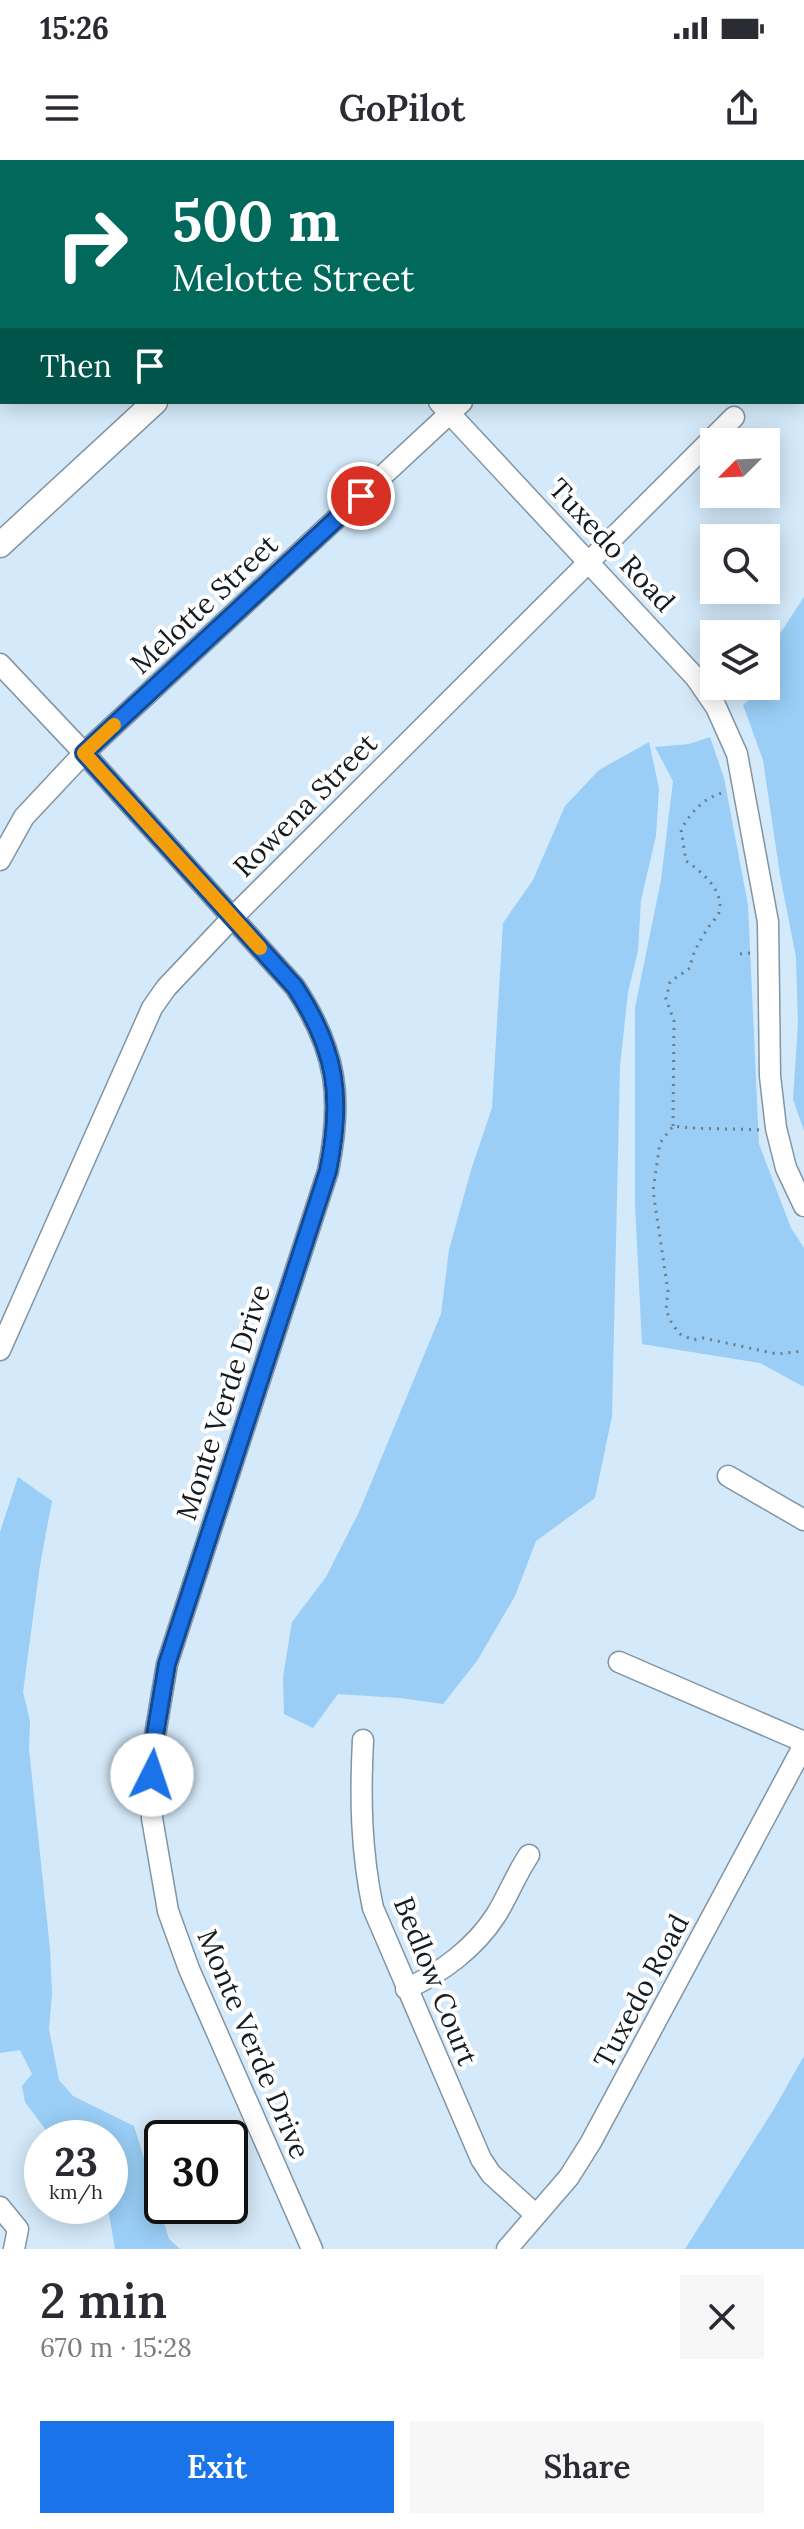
<!DOCTYPE html>
<html lang="en">
<head>
<meta charset="utf-8">
<style>
  body { margin:0; font-family:Lora,serif; background:#f7f7f7; color:#2b2b33; height:100vh; display:flex; flex-direction:column; font-size:30px; white-space:nowrap }
  * { box-sizing:border-box; margin:0 }
  p { font-size:26px; color:#7c7c81 }
  .icon { flex:none; width:44px; height:44px; fill:none; stroke:currentColor; stroke-width:2; stroke-linecap:round; stroke-linejoin:round }
  .map { position:relative; height:2089px; overflow:hidden }
  .panel { display:flex; flex-direction:column; background:#fff; flex:1 }
  .panel>* { flex:none }
  .guide { position:absolute; left:0px; top:0px; width:804px; height:244px; box-shadow:0 4px 20px #0003; background:#00695c; color:#fff; overflow:hidden }
  .needle { width:52px; rotate:246deg }
  .controls { position:absolute; left:700px; top:268px; display:grid; gap:16px }
  .controls a { display:grid; place-items:center; width:80px; height:80px; border-radius:0px; background:#fff; box-shadow:0 4px 20px #0003; font-size:40px }
  .speed { position:absolute; left:24px; top:1960px; display:flex; gap:16px; font-size:40px; font-weight:700; text-align:center }
  .speed>* { display:grid; place-content:center; width:104px; height:104px; border-radius:50%; background:#fff; box-shadow:0 4px 20px #0003; line-height:1 }
  .speed small { font-size:20px; font-weight:400 }
  .speed .limit { border:4px solid #111; border-radius:12px; background:#fff; color:#111 }
  .pin { position:absolute; display:grid; place-items:center; width:68px; height:68px; color:#fff; margin:-34px; border:4px solid #fff; border-radius:50%; box-shadow:0 2px 8px #0007 }
  .me { position:absolute; width:88px; margin:-44px; rotate:4deg; stroke-linejoin:round; filter:drop-shadow(0 0 6px #0008) }
  .turn { display:flex; align-items:center; gap:28px; height:168px; padding:0 40px; font-size:36px }
  .turn .icon { width:104px; height:104px; stroke-width:2.5 }
  .turn b { display:block; font-size:56px; line-height:68px }
  .then { display:flex; align-items:center; height:76px; padding:0 40px; background:#0003; gap:16px; font-size:30px }
  .round { display:grid; place-items:center; flex:none; width:84px; height:84px; border-radius:0px; background:#f7f7f7 }
  .head { display:flex; align-items:center; justify-content:space-between; height:136px; padding:0 40px }
  h1 { font-size:48px; font-weight:600; line-height:60px }
  .primary-button { display:flex; gap:16px; margin-top:auto; padding:16px 40px }
  .primary-button a { flex:1; height:92px; border-radius:0px; background:#1a73e8; color:#fff; font-size:32px; font-weight:600; line-height:92px; text-align:center }
  .primary-button a+a { background:#f7f7f7; color:#2b2b33 }
  .status { display:flex; justify-content:space-between; align-items:center; height:56px; padding:0 40px; background:#fff; direction:ltr }
  .status svg { height:22px; fill:currentColor }
  header { display:flex; justify-content:space-between; align-items:center; height:104px; padding:0 40px; background:#fff; font-size:36px; font-weight:600 }
  .map>svg:first-child { display:block }
  .green { fill:#9acef6 }
  .lines { fill:none; stroke-linecap:round; stroke-linejoin:round }
  .stream { stroke:#5cb5f3; stroke-width:5 }
  .minor-casing { stroke:#8295a4; stroke-width:23 }
  .major-casing { stroke:#8295a4; stroke-width:27 }
  .path { stroke:#6e7c86; stroke-width:3; stroke-dasharray:2 6; stroke-linecap:butt }
  .minor { stroke:#fff; stroke-width:20 }
  .major { stroke:#fff; stroke-width:24 }
  .route-casing { stroke:#114b97; stroke-width:20 }
  .route { stroke:#1a73e8; stroke-width:14 }
  .slow { stroke:#f59e0b; stroke-width:14 }
  .labels { text-anchor:middle; dominant-baseline:central; stroke-width:8; stroke-linejoin:round; paint-order:stroke }
  .street-label { font-size:28px; fill:#141c21; stroke:#fff }
</style>
</head>
<body>
<div class="status"><b>15:26</b><svg viewBox="0 0 49 12"><path d="M0 12V9h3v3zM5 12V6h3v6zM10 12V3h3v9zM15 12V0h3v12zM26 1h20v11H26zM47 4h2v5h-2z"/></svg></div>
<header><svg class="icon" aria-label="menu" viewBox="0 0 24 24"><path d="M4 6h16M4 12h16M4 18h16"/></svg>GoPilot<svg class="icon" aria-label="share" viewBox="0 0 24 24"><path d="M12 15V3M7 8l5-5 5 5M5 13v7h14v-7"/></svg></header>
<div class="map">
<svg width="804" height="2089" viewBox="0 0 804 2089">
  <rect width="100%" height="100%" fill="#d4e9f9"/>
  <path class="green" d="M804,58V202L802,192Z
    M804,437V971L793,939L798,864L796,797L780,715L763,600L743,545L780,514L777,478Z
    M710,577L724,618L748,745L759,984L791,1068L804,1088V1227L760,1203L642,1184L635,1045V848L661,720L673,621L655,587L689,584Z
    M649,582L659,628L656,676L641,740L638,791L628,832L620,906L612,1256L595,1338L536,1381L515,1436L477,1501L443,1544L400,1538L338,1534L313,1568L284,1554L283,1517L292,1462L326,1417L359,1352L441,1154L449,1090L471,1010L492,948L503,763L533,720L565,646L599,610Z
    M18,1317L52,1341L40,1405L23,1532L30,1561L29,1589L50,1789L52,1833L49,1869L59,1920L73,1936L134,1966L169,2079L180,2089H115L109,2054L104,2046H110V1978H52L25,1942L22,1926L32,1914L20,1890L0,1893V1372Z
    M804,1896V2089H685L774,1949Z"/>
  <g class="lines">
    <path class="stream" d="M254,2L255,0
      M0,224L2,222"/>
    <defs>
      <path id="minor" d="M207,0L209,2
        M86,2L89,0
        M675,2V0
        M0,82L2,80
        M439,242L696,518L716,547L737,594L768,762L770,916L776,968L786,1008L804,1046
        M0,504L84,593L295,827C337,891 343,938 328,1011L167,1504L152,1593V1658L168,1751L189,1809L312,2089
        M0,700L24,657L84,593L462,242
        M0,1190L152,848L166,828L233,757L734,257
        M728,1316L804,1360
        M619,1502L804,1582
        M363,1580C360,1638 361,1692 373,1748L481,1999L491,2014L536,2055
        M406,1829C441,1813 475,1788 496,1755C508,1736 516,1714 529,1695
        M0,2047L18,2069L14,2089
        M507,2089L569,2017L591,1982L804,1585"/>
      <path id="major" d="M402,2L404,0
        M0,385L155,242"/>
    </defs>
    <use href="#minor" class="minor-casing"/>
    <use href="#major" class="major-casing"/>
    <path class="path" d="M740,794L751,793
      M673,966L674,861L666,839L670,822L690,808C692,793 700,781 708,768C711,763 718,757 719,752C725,731 701,711 686,701L681,669C693,651 703,637 726,632
      M759,970C730,968 702,970 673,966L660,983L653,1031L668,1131L666,1150L672,1164L680,1174L693,1180L703,1178L777,1194L804,1191"/>
    <use href="#minor" class="minor"/>
    <use href="#major" class="major"/>
  </g>
  <g class="lines">
    <defs>
      <path id="route" d="M152,1615V1593L167,1504L328,1011C343,938 337,891 295,827L84,593L361,336"/>
    </defs>
    <use href="#route" class="route-casing"/>
    <use href="#route" class="route"/>
    <path class="slow" d="M114,565L84,593L260,788"/>
  </g>
  <g class="labels">
    <g class="street-label">
      <text transform="translate(612 385) rotate(47)">Tuxedo Road</text>
      <text transform="translate(204 444) rotate(-43)">Melotte Street</text>
      <text transform="translate(305 645) rotate(-45)">Rowena Street</text>
      <text transform="translate(223 1242) rotate(-72)">Monte Verde Drive</text>
      <text transform="translate(436 1821) rotate(68)">Bedlow Court</text>
      <text transform="translate(641 1831) rotate(-62)">Tuxedo Road</text>
      <text transform="translate(254 1884) rotate(67)">Monte Verde Drive</text>
    </g>
  </g>
</svg>
<div class="controls">
<a><svg class="needle" viewBox="-14 -14 28 28"><path d="M0-13l5 13h-10z" fill="#e53935"/><path d="M0 13l5-13h-10z" fill="#7c7c81"/></svg></a>
<a><svg class="icon" aria-label="search" viewBox="0 0 24 24"><circle cx="10" cy="10" r="6"/><path d="M15 15l6 6"/></svg></a>
<a><svg class="icon" aria-label="layers" viewBox="0 0 24 24"><path d="M12 4l9 5-9 5-9-5zM3 14l9 5 9-5"/></svg></a>
</div>
<div class="speed"><div>23<small>km/h</small></div><div class="limit">30</div></div>
<div class="pin" style="left:361px;top:336px;background:#d93025"><svg class="icon" aria-label="arrive" viewBox="0 0 24 24"><path d="M6 21V4h12l-3 4 3 4H6"/></svg></div>
<svg class="me" style="left:152px;top:1615px" viewBox="-20 -20 40 40"><circle r="19" fill="#fff"/><path d="M0-13L10 11 0 6-10 11z" fill="#1a73e8"/></svg>
<div class="guide">
<div class="turn"><svg class="icon" aria-label="right" viewBox="0 0 24 24"><path d="M7 20v-9h11M14 6l5 5-5 5"/></svg><div><b>500 m</b>Melotte Street</div></div>
<div class="then">Then<svg class="icon" aria-label="arrive" viewBox="0 0 24 24"><path d="M6 21V4h12l-3 4 3 4H6"/></svg></div>
</div>
</div>
<section class="panel">
<div class="head"><div><h1>2 min</h1><p>670 m · 15:28</p></div><a class="round"><svg class="icon" aria-label="close" viewBox="0 0 24 24"><path d="M6 6l12 12M18 6L6 18"/></svg></a></div>
<div class="primary-button"><a>Exit</a><a>Share</a></div>
</section>
</body>
</html>
